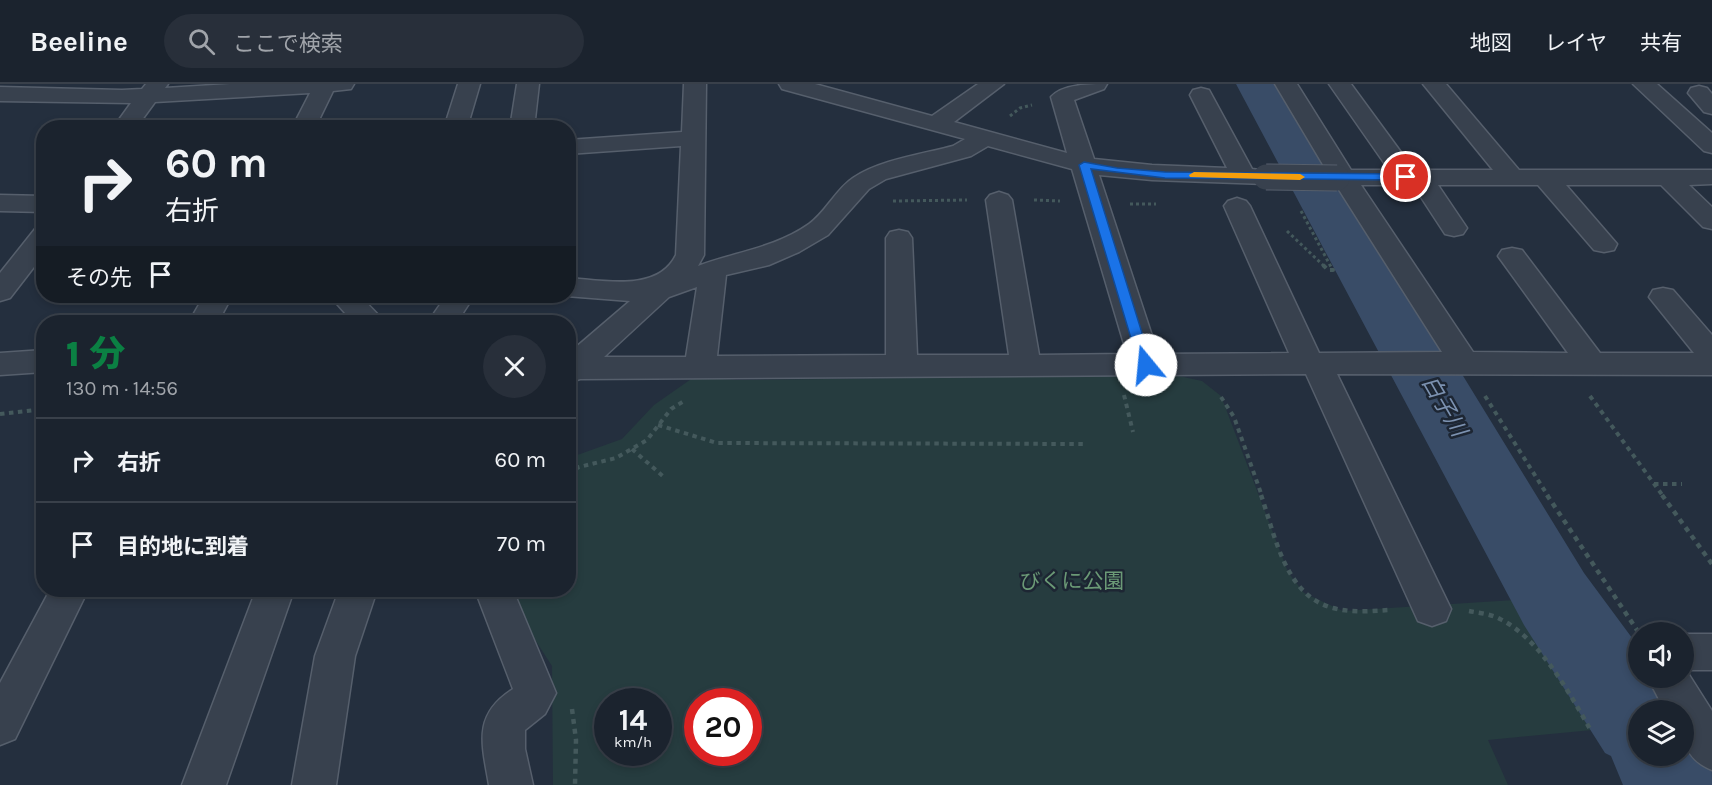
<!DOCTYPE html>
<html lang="ja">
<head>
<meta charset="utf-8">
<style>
  body { margin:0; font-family:Karla,"Noto Sans JP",sans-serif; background:#282f3a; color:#f1f3f6; height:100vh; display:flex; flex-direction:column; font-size:22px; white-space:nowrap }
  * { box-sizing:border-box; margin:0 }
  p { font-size:20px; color:#a0a4aa }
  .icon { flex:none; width:33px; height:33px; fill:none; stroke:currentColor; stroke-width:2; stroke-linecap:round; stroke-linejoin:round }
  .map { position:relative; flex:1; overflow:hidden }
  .details { position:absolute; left:36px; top:231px; width:540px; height:282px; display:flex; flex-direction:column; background:#1b232e; border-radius:24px; box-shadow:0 3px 9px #0003,0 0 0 2px #39404a }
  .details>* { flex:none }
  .top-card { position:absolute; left:36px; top:36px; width:540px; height:183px; border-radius:24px; box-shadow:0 3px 9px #0003,0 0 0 2px #39404a; background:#1b232e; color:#f1f3f6; overflow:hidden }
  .controls { position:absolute; left:1628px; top:538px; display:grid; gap:12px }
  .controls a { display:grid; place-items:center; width:66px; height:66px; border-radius:50%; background:#1b232e; box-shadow:0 3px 9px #0003,0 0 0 2px #39404a; font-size:30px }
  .speed { position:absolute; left:594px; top:604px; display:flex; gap:12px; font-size:30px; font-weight:700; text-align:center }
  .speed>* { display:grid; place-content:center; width:78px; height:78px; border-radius:50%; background:#1b232e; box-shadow:0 3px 9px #0003,0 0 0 2px #39404a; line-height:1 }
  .speed small { font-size:15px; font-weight:400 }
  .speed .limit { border:9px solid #d22; background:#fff; color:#111 }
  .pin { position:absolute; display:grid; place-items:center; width:51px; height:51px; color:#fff; margin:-26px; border:3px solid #fff; border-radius:50%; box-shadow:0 2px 6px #0007 }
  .me { position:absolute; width:66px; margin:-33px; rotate:343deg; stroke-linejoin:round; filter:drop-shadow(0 0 4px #0008) }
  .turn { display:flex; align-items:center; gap:21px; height:126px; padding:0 30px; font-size:27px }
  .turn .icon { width:78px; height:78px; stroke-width:2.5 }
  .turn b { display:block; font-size:42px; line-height:51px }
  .then { display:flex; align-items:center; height:57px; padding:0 30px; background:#0003; gap:12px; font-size:22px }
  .round { display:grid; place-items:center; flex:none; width:63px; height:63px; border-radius:32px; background:#282f3a }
  .summary { display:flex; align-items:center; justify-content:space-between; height:102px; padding:0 30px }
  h1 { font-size:36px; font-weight:800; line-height:45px; color:#0b8043 }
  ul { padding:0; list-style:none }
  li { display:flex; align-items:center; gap:18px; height:84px; padding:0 30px; border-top:2px solid #39404a }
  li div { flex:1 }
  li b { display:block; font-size:22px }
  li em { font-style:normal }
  header { display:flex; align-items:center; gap:36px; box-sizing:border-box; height:84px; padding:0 30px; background:#1b232e; border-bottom:2px solid #39404a }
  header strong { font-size:28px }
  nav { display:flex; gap:33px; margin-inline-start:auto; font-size:21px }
  .search { width:420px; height:54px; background:#282f3a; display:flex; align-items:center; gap:15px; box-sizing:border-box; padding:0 21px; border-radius:33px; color:#a0a4aa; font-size:22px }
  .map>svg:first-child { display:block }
  .green { fill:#263c3f; fill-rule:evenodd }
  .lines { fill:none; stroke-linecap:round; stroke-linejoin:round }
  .river { fill:#394c67; fill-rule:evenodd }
  .minor-casing { stroke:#565f6c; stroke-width:3 }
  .path-far2 { stroke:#44595c; stroke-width:3; stroke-dasharray:3 3; stroke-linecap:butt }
  .path-far1 { stroke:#44595c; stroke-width:4; stroke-dasharray:4.5 4.5; stroke-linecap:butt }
  .path { stroke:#44595c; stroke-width:4.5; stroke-dasharray:5 5; stroke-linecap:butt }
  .minor { fill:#38414e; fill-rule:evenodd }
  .minor-bridge-casing { stroke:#565f6c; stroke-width:27; stroke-linecap:butt }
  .minor-bridge { stroke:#38414e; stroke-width:25 }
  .route { fill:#1a73e8; stroke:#114b97; stroke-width:1.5 }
  .slow { fill:#f59e0b }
  .labels { text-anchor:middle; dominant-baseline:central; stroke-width:5; stroke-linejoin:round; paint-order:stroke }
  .park-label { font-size:21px; fill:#6b9a76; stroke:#1d2633 }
  .water-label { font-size:22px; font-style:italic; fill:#7c92b1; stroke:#1d2633 }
</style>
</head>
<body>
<header>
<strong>Beeline</strong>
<div class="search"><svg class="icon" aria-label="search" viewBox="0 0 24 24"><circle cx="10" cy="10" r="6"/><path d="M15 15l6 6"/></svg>ここで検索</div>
<nav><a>地図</a><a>レイヤ</a><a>共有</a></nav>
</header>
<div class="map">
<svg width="1712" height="701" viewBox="0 0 1712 701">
  <rect width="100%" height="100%" fill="#242f3e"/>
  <path class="green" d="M1174,291L1202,297L1221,312L1288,488L1304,509L1343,527L1529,515L1603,645L1488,656L1508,701H553L552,582L519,531L512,506H568L569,374L622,355L654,321L694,293L737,296ZM608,618H658V669H608ZM698,618H748V669H698Z"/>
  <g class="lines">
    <path class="river" d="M1236,0H1284L1584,489L1638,562V594H1662L1671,607L1680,627H1638V672H1683V634C1710,654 1712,668 1712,701H1623L1611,672L1605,669L1524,541Z"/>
    <defs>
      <path id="minor" d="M146,0H168L165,4L230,0H354L351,5L333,7L315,44H292L310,9L155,18L136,44H113L131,19L0,17V3L122,6L142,5Z
        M458,0H480L467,44H444Z
        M517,0H539L534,44H510Z
        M684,0H706L704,171L698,182C735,168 775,164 809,140C826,128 836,105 853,94C879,76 923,70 953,62L965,55L782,5L779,0H815L932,32L978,0H1004L954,38L1067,69L1051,13C1062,0 1090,0 1107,0L1104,5L1074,16L1094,75L1152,81L1227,84L1190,11L1193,6L1201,4L1209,6L1252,85L1275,88L1278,93L1275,98L1266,100L1152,96L1099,91L1158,270L1289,269L1224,122L1228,117L1237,114L1246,117L1250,122L1319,269L1442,268L1336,101L1328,99L1325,94L1328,89L1275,0H1297L1351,86H1389L1329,0H1351L1414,86H1493L1423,0H1446L1519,86H1712V100L1689,101L1712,123V145L1703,143L1661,101H1566L1617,160L1614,166L1604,168L1594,166L1538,101H1438L1467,144L1463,150L1454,152L1445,150L1413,101H1361L1473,268L1568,269L1498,172L1502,166L1512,164L1522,166L1600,269H1694L1649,213L1653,206L1663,204L1673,206L1712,251V291L1337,290L1451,525L1446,537L1432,542L1418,537L1306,290L580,295L568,299V270L630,217L566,212H568V194C602,196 658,209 676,171L681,62L568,70V56L682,48ZM988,62L1072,85L1127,270L1039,271L1012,116L1008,111L999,108L990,111L986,116L1009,271H917L912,154L908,148L899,146L890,148L886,154V271L717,272L726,191L769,181L799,168L828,151L869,105L886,95L971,72ZM697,203L686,273H604L669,213Z
        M1633,0H1657L1712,49V69L1704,67Z
        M1699,2L1707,4L1712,10V30L1704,28L1688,9L1691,4Z
        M0,111L44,112V128L0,127Z
        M44,143V170L10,214L0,217V189L35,145Z
        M204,212H232L218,238H189Z
        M330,212H360L385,238H353Z
        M446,212H474L457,238H428Z
        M44,266V288L0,291V269Z
        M50,506H88L15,655L0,661V599Z
        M256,506H294L226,701H182Z
        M339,506H377L355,572L336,701H292L315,572Z
        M475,506H513L556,609L545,630L525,646V665L533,701H489C482,660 472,631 513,605Z
        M1683,550H1712V586H1686L1712,627V686C1683,674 1683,655 1683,627H1665L1648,594H1683Z"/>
    </defs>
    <use href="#minor" class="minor-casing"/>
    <path class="path-far2" d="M1010,32L1020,24L1032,21
      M1034,116L1060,117
      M893,117L967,116
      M1130,120H1156
      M1301,127L1331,183
      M1287,147L1325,183"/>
    <path class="path-far1" d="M1323,181L1328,186H1333L1330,181
      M1124,311L1133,348
      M1485,312L1548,412
      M1590,312L1663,412
      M1221,313L1234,333L1262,412
      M0,330L44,325
      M658,341L717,359L1084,360
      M632,365L665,394
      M568,390L579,383L616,374L647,356L671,325L684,317
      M1654,400H1682"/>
    <path class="path" d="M1261,411C1275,451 1285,512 1333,524C1351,529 1371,527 1389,526
      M1547,411L1639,549
      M1662,411L1712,480
      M1469,527C1479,529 1491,530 1500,535C1539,554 1569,608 1590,645
      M572,625L576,656L575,701"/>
    <use href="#minor" class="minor"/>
    <defs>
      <path id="minor-bridge" d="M1266,93L1337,94"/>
    </defs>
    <use href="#minor-bridge" class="minor-bridge-casing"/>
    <use href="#minor-bridge" class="minor-bridge"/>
  </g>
  <path class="route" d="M1084,78L1117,84L1165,88L1406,90L1411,93L1406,96L1165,94L1091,85L1152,281L1146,286L1139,281L1079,81Z"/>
  <path class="slow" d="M1194,88L1300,90L1305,93L1300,96L1190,93L1189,91Z"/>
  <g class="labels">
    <g class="park-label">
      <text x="1072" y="497">びくに公園</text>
    </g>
    <g class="water-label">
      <text transform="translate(1444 322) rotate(60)">白子川</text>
    </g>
  </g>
</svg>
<div class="controls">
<a><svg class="icon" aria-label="sound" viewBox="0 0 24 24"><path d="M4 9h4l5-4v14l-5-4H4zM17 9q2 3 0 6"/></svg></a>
<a><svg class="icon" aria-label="layers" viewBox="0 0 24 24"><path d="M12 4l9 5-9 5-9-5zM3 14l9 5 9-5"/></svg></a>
</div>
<div class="speed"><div>14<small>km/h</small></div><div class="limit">20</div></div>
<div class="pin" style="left:1406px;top:93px;background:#d93025"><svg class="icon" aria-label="arrive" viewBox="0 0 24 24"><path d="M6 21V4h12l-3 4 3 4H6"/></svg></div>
<svg class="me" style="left:1146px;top:281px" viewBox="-20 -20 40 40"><circle r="19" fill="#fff"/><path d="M0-13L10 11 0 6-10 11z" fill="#1a73e8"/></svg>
<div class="top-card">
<div class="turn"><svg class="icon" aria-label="right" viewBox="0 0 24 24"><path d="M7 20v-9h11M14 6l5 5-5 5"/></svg><div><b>60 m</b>右折</div></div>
<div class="then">その先<svg class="icon" aria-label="arrive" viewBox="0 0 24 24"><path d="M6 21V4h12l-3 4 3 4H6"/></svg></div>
</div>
<section class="details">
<div class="summary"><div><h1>1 分</h1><p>130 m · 14:56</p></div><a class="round"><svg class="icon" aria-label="close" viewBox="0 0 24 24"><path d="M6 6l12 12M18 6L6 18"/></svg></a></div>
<ul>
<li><svg class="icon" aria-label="right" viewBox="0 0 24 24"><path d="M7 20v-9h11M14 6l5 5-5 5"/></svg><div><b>右折</b></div><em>60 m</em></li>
<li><svg class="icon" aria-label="arrive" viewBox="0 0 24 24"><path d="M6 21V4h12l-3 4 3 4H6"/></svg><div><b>目的地に到着</b></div><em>70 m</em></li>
</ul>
</section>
</div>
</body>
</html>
